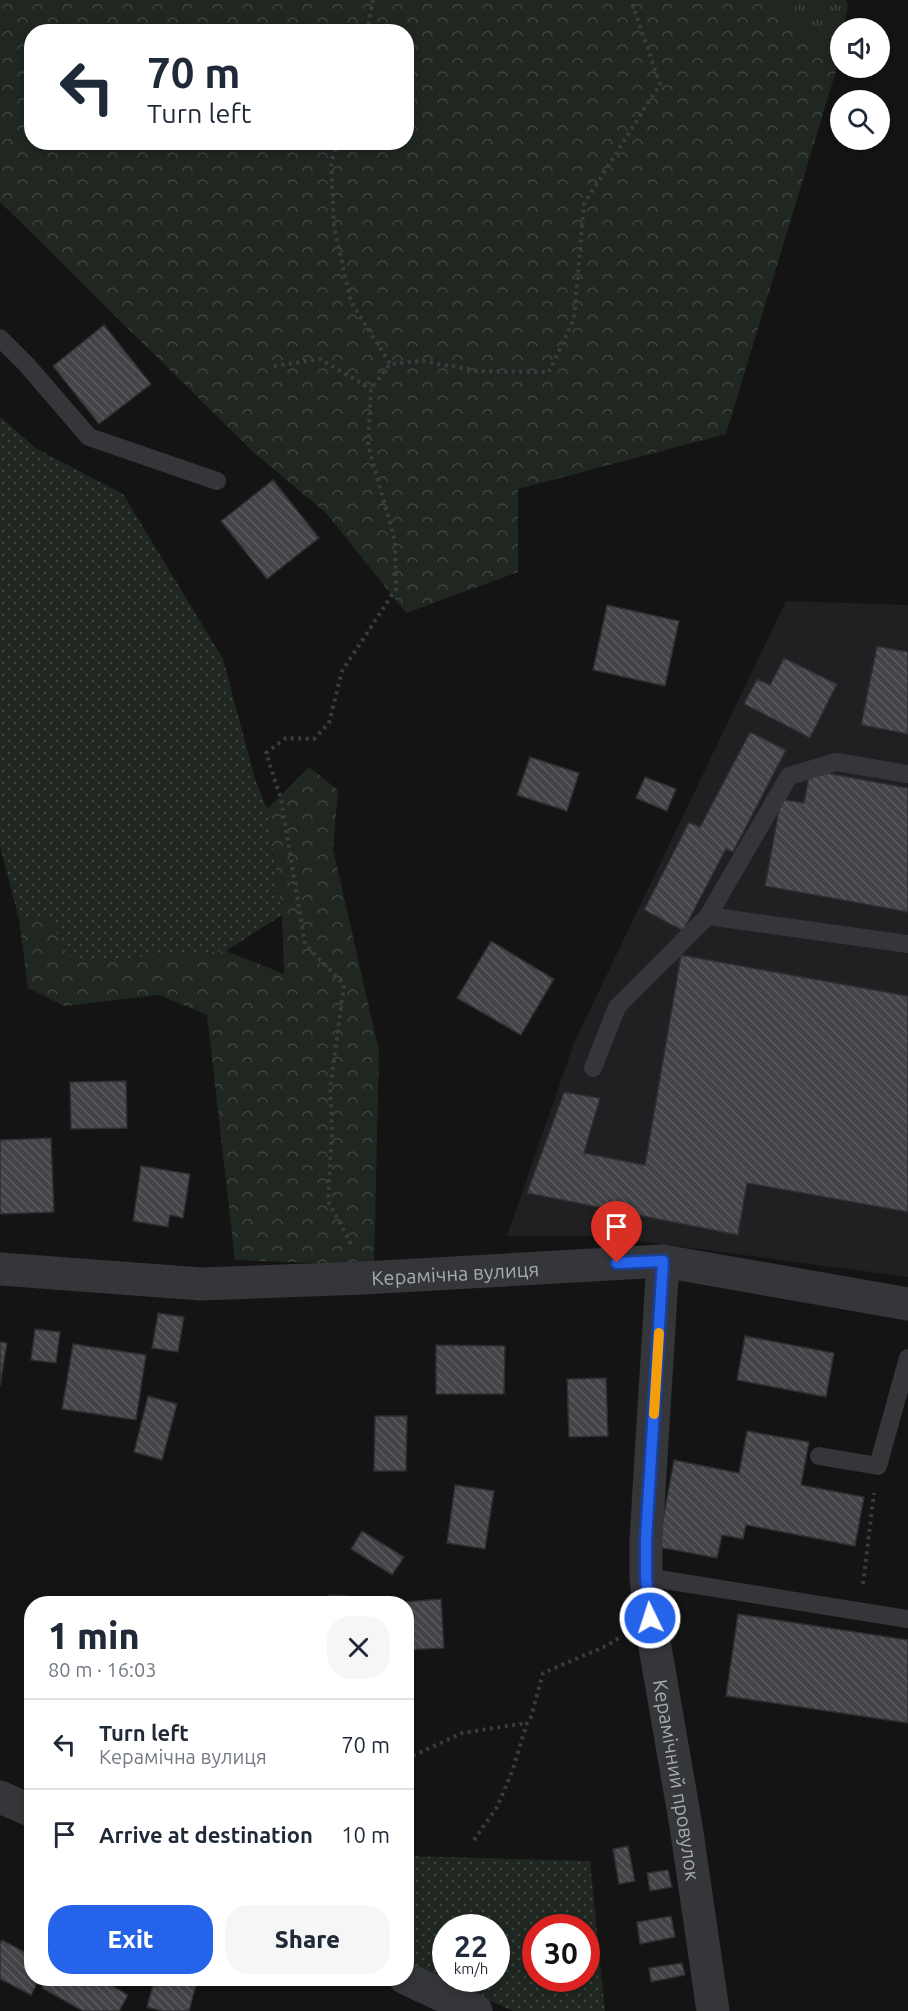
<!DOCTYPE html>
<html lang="en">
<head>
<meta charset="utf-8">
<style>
  body { margin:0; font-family:Ubuntu,sans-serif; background:#f6f6f7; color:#1f2937; height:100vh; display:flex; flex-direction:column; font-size:22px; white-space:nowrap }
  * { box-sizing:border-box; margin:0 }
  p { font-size:20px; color:#747a83 }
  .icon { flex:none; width:33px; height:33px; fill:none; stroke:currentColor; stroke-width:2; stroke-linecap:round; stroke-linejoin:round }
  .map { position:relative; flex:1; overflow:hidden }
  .panel { position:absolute; left:24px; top:1596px; width:390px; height:390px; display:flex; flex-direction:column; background:#fff; border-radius:24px; box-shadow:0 3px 9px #0003 }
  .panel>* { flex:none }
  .guide { position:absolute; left:24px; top:24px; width:390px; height:126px; border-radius:24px; box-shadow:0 3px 9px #0003; background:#fff; color:#1f2937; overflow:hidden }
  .fabs { position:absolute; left:830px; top:18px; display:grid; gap:12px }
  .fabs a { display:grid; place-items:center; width:60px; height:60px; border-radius:50%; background:#fff; box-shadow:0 3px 9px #0003; font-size:30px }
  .speed { position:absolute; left:432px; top:1914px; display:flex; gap:12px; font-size:30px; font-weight:700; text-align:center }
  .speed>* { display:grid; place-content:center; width:78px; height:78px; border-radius:50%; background:#fff; box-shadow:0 3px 9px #0003; line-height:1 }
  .speed small { font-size:15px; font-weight:400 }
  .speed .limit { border:9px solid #d22; background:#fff; color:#111 }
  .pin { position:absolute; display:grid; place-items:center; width:51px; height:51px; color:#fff; margin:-62px -26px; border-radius:50% 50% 50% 0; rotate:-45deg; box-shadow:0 0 6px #0007 }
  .pin .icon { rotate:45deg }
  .me { position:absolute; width:66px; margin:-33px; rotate:356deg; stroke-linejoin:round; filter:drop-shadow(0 0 4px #0008) }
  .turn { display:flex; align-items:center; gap:21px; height:126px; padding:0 24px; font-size:27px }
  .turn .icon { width:78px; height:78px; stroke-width:2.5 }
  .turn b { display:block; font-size:42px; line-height:51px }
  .round { display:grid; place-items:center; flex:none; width:63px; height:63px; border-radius:24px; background:#f6f6f7 }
  .overview { display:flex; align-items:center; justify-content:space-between; height:102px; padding:0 24px }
  h1 { font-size:36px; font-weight:800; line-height:45px }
  .primary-button { display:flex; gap:12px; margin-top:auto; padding:12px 24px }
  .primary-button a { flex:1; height:69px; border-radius:24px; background:#2563eb; color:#fff; font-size:24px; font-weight:800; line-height:69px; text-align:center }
  .primary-button a+a { background:#f6f6f7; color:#1f2937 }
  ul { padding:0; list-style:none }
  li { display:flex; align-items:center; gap:18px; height:90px; padding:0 24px; border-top:2px solid #e0e1e3 }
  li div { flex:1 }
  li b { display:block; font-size:22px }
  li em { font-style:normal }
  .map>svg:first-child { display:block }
  .built { fill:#202022 }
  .grass { fill:url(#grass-tufts) }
  .forest { fill:url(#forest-crowns); fill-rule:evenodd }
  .garden { fill:url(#garden-dots); fill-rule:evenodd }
  .building { fill:url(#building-back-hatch); stroke:#2e2e31; stroke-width:1.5 }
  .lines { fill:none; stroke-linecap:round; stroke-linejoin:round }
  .path { stroke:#3b3c40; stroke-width:4; stroke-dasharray:3 4.5; stroke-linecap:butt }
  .service { stroke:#35363a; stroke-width:18 }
  .minor { stroke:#35363a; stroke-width:33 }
  .route-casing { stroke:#184099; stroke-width:15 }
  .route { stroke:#2563eb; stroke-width:10 }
  .slow { stroke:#f59e0b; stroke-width:10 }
  .labels { text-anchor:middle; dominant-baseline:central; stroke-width:4.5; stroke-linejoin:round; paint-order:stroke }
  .street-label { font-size:20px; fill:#a7aab4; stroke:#0f0f10 }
</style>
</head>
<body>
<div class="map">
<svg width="908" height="2011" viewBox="0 0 908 2011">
  <defs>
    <pattern id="grass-tufts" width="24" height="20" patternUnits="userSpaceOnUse" patternTransform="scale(1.5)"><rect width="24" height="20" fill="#202721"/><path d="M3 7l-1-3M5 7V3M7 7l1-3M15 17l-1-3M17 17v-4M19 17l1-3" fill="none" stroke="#3e443f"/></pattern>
    <pattern id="forest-crowns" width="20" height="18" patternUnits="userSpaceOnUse" patternTransform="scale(1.5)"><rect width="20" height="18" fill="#202721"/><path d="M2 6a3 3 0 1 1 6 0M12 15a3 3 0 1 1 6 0" fill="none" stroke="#3e443f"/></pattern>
    <pattern id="garden-dots" width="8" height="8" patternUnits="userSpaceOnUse" patternTransform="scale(1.5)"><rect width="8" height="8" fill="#202721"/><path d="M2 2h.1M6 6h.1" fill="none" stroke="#3e443f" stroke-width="1.8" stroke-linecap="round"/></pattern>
    <pattern id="building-back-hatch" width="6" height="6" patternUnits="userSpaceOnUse" patternTransform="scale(1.5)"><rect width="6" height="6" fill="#434448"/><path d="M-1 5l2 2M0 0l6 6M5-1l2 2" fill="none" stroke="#5b5c60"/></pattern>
  </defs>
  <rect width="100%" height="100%" fill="#141415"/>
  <path class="built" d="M786,601L908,605V1277L601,1236H507L574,1043Z"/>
  <path class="grass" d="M768,0H846L848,4L844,28H840L838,64Z"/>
  <path class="forest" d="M0,0H768L838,64L726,434L518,489V572L406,613L327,514L252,451L0,202ZM32,32H406V142H32Z
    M309,767L338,790L333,849L379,1051L374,1265L235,1260L207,1015L159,995L64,1006L28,988L19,919L48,916L72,962L226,951L284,974L282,915L267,809Z"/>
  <path class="garden" d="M0,417L37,449L123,494L223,659L255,779L267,809L282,915L226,951L72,962L48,916L19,919L0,846Z
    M407,1856L590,1861L605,2011H513L407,1963ZM446,1928H496V1978H446ZM536,1928H586V1978H536Z"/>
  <path class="building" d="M104,325L151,384L99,424L53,366Z
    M273,480L319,538L267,579L221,521Z
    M607,605L679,621L665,686L593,670Z
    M877,646L908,652V734L861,725Z
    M784,658L837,684L810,738L744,704L757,679L770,685Z
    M750,732L786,750L733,852L726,849L683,931L644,910L689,822L700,827Z
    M530,757L579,773L567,811L517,795Z
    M810,770L908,788V912L765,886L781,799L804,803Z
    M645,777L676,789L667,811L636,798Z
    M491,941L554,979L521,1035L457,998Z
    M681,955L908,996V1212L747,1183L738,1235L527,1193L564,1092L600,1098L584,1153L645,1165Z
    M126,1081L127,1128L71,1129L70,1082Z
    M51,1138L54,1212L0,1214V1140Z
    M141,1166L190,1174L183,1218L170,1215L168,1227L133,1221Z
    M158,1313L184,1317L178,1352L152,1348Z
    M35,1329L60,1332L56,1363L31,1360Z
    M745,1336L834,1353L826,1397L737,1380Z
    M0,1342L7,1343L0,1386Z
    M73,1344L146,1355L136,1420L62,1409Z
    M436,1345L505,1346L504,1394H436Z
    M606,1378L608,1436L569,1437L567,1379Z
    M148,1396L177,1404L162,1460L134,1452Z
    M375,1416H407L406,1471H374Z
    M747,1431L809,1442L801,1485L864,1497L855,1546L746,1525L743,1539L722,1535L717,1558L658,1547L674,1460L739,1473Z
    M455,1485L494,1491L485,1549L447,1543Z
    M362,1531L404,1557L392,1575L351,1549Z
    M329,1595L346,1596V1604H328Z
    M441,1599L444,1648L406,1650V1604H377Z
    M738,1614L908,1640V1723L726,1696Z
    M628,1846L635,1881L619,1884L613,1849Z
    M668,1870L672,1887L650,1891L647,1873Z
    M671,1916L675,1937L640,1944L637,1922Z
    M2,1940L32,1956V1978H40L31,1995L0,1979V1943Z
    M682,1963L685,1975L651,1982L649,1968Z
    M48,1978H99L128,1995L119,2011H83L42,1988Z
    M155,1978H198L189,2011H162L147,2007Z"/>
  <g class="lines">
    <path class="path" d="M367,32L373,0
      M338,142L331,162L334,226L351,302L390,364
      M274,366L320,359L371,389
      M351,1244L328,1201L332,1129L330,1089L344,985L305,944L281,799L266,753L286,738L314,739L329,723L342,671L396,589L395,541L368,445L371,389L390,364L422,361L479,371L549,372L574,319L584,204L660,84L631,0
      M863,1584L874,1493
      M406,1759L462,1733L527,1723
      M474,1840L497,1807L512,1772L527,1723L531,1717L543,1673L606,1646L619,1638"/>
    <path class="service" d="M0,338L26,364L89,437L217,481
      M708,916L789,776L836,762L908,774
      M593,1068L617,1007L708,916L908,944
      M819,1456L878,1466L908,1358
      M646,1577L908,1619"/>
    <g class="minor">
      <path id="s1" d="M663,1261L646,1539V1577L650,1618L686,1826L713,2011"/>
      <path id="s2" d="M0,1269L201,1284L364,1278L663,1261L908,1304"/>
      <path d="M0,1797L32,1811"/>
      <path d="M405,1978L476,2011"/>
    </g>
  </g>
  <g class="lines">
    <defs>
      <path id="route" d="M617,1263L663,1261L646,1539V1577L650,1618"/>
    </defs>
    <use href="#route" class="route-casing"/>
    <use href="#route" class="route"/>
    <path class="slow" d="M654,1414L659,1333"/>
  </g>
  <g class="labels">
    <g class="street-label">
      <text stroke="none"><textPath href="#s2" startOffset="456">Керамічна вулиця</textPath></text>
      <text stroke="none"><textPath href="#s1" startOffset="522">Керамічний провулок</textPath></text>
    </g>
  </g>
</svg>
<div class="fabs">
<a><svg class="icon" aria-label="sound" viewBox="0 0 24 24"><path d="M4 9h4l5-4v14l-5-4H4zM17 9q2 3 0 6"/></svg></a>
<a><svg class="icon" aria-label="search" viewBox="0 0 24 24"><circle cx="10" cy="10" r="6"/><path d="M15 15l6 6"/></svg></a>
</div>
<div class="speed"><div>22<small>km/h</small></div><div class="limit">30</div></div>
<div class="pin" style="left:617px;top:1263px;background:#d93025"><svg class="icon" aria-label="arrive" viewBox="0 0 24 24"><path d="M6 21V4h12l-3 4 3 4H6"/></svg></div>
<svg class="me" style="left:650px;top:1618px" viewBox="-20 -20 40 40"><circle r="17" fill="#2563eb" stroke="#fff" stroke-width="3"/><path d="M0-11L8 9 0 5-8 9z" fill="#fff"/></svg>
<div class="guide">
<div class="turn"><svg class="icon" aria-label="left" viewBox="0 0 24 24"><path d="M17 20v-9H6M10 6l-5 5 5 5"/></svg><div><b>70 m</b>Turn left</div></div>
</div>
<section class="panel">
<div class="overview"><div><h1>1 min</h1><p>80 m · 16:03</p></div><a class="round"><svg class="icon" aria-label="close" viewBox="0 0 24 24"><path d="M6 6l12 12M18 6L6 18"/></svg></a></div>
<ul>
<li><svg class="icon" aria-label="left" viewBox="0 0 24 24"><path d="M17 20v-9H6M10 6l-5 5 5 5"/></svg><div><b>Turn left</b><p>Керамічна вулиця</p></div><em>70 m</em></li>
<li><svg class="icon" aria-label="arrive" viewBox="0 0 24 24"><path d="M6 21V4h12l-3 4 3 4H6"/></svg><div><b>Arrive at destination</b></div><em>10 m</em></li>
</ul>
<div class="primary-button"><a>Exit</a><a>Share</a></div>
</section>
</div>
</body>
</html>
